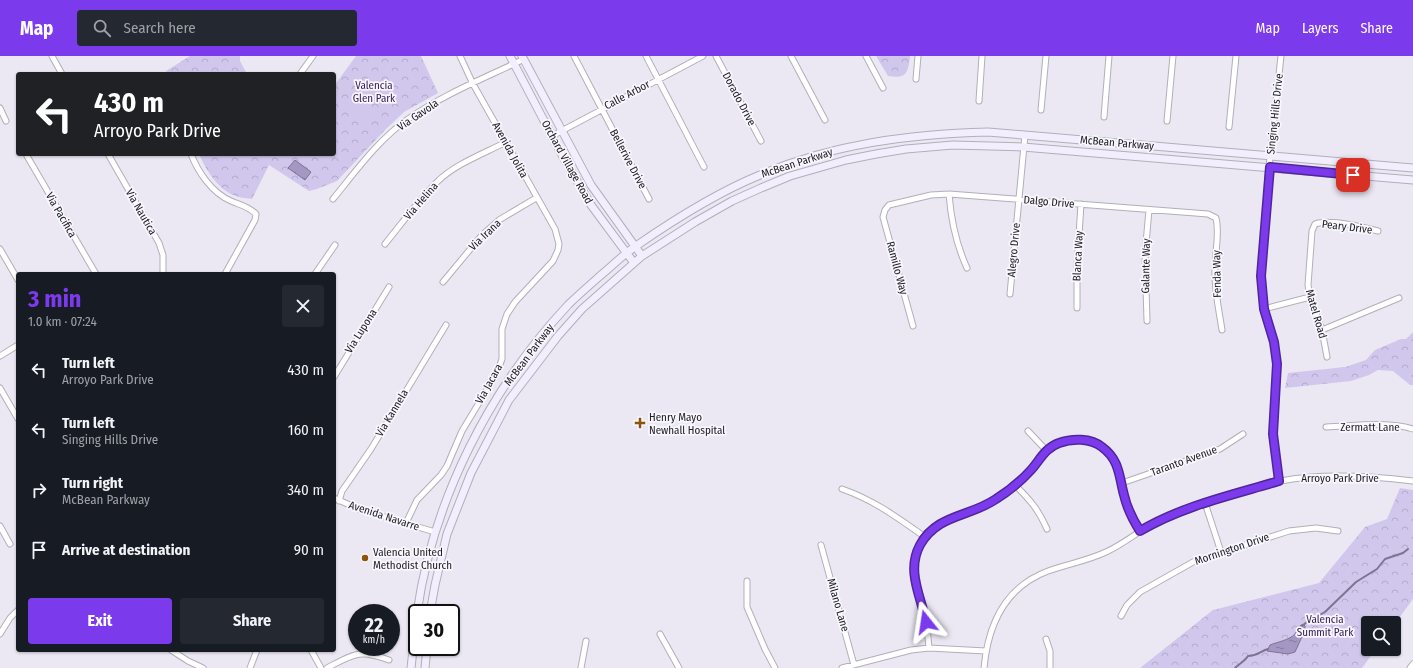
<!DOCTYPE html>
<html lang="en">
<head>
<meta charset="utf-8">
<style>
  body { margin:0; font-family:"Fira Sans Condensed",sans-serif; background:#242831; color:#f1f3f6; height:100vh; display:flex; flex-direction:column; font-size:15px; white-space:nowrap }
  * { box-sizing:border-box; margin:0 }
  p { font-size:13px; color:#9ea1a6 }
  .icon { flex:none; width:22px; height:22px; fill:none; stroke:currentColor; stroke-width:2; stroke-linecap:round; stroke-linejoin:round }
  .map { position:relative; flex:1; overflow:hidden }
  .sheet { position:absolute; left:16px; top:216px; width:320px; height:380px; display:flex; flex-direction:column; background:#171b24; border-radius:4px; box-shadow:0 1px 3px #0004 }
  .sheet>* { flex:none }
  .guide { position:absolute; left:16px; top:16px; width:320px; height:84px; border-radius:4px; box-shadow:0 1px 3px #0004; background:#202124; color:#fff; overflow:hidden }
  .fabs { position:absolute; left:1361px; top:560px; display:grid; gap:8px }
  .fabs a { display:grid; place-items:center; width:40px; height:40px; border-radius:4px; background:#171b24; box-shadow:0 1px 3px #0004; font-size:20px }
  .speed { position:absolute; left:348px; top:548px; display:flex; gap:8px; font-size:20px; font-weight:700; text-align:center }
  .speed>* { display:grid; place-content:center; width:52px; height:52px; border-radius:50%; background:#171b24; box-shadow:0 1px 3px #0004; line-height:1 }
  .speed small { font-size:10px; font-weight:400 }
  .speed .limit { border:2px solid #111; border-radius:6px; background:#fff; color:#111 }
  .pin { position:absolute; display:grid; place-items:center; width:34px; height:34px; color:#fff; margin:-17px; border-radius:8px; box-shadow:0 2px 6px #0006 }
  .me { position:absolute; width:44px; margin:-22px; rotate:345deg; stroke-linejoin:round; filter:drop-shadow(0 0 3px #0008) }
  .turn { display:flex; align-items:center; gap:14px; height:84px; padding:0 12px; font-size:18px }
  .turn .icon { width:52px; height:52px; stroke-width:2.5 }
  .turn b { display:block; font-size:28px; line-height:34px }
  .round { display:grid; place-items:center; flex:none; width:42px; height:42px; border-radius:4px; background:#242831 }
  .headline { display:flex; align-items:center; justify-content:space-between; height:68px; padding:0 12px }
  h1 { font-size:24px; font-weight:700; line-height:30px; color:#7c3aed }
  .button { display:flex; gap:8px; margin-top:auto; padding:8px 12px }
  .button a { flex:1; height:46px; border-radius:4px; background:#7c3aed; color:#fff; font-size:16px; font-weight:700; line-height:46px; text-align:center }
  .button a+a { background:#242831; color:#f1f3f6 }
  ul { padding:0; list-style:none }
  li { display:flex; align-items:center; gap:12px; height:60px; padding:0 12px }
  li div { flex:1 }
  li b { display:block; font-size:15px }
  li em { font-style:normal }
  header { display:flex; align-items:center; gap:24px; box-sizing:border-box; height:56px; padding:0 20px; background:#7c3aed; color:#fff }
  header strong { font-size:19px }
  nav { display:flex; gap:22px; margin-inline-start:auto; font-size:14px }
  .search { width:280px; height:36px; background:#242831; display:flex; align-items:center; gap:10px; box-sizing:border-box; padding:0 14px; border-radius:4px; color:#9ea1a6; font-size:15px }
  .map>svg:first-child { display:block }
  .forest { fill:url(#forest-crowns) }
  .pitch { fill:#d1c7ec }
  .water { fill:url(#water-ripples); stroke:#7d7493 }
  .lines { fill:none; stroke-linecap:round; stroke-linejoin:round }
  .stream { stroke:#7d7493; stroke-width:2 }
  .street-casing { stroke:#b1afb9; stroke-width:7 }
  .secondary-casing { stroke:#b1afb9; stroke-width:9 }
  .street { stroke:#fff; stroke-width:5 }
  .secondary { stroke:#f3eefe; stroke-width:7 }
  .route-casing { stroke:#51269a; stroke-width:10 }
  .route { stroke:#7c3aed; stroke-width:7 }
  .poi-dot { fill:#8c5508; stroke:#f8f6fe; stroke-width:1.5 }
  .labels { text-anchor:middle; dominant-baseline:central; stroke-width:3.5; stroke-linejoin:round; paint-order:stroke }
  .park-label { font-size:11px; fill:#321d53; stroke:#f8f6fe }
  .street-label { font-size:11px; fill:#222124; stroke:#f8f6fe }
  .poi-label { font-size:11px; fill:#222124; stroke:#f8f6fe; text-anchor:start }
</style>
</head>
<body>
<header>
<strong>Map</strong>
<div class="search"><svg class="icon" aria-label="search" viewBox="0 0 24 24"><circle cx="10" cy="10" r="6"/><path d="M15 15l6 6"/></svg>Search here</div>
<nav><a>Map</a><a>Layers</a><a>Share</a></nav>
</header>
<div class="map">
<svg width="1413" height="612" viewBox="0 0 1413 612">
  <defs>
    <pattern id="forest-crowns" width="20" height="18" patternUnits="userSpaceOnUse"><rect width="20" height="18" fill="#d1c7ec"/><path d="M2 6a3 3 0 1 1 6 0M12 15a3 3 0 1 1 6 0" fill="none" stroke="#b3abca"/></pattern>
    <pattern id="water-ripples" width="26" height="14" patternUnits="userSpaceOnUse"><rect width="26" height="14" fill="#a497c3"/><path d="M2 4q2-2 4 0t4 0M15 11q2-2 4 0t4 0" fill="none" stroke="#857b9e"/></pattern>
  </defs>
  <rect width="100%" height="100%" fill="#ebe8f3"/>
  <path class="forest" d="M190,0H240V5L247,18H168L166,15Z
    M356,0H421L438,37L404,56L386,73L337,125L317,133L309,135L269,109L252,143C247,142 241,142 236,140C218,134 206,114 199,98H334V30Z
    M876,0H910C908,17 907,23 888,20Z
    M1413,276V329H1410L1393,315L1378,314L1369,319L1351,325L1285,332L1288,317L1345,311L1366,304L1375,294L1401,283H1406Z
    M1400,432L1413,434V543L1394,569V567H1368V593H1376L1362,612H1140L1213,554L1319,527L1365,471L1387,463Z"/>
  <path class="pitch" d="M352,38L374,52L365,66L343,51Z"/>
  <path class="water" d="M295,104L311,116L305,124L288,112Z
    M1303,568L1305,570V574L1295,596L1288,598L1267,595L1270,589C1277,586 1290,584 1295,578C1298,573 1297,571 1303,568Z"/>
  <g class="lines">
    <path class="stream" d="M1302,570L1307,566L1325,556L1356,526L1377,513L1385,503L1403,497L1408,493
      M1235,612C1239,608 1245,605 1248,600C1258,600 1260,595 1268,593"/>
    <defs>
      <path id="street" d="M52,0L62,18
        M574,0L649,143
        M646,0L704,111
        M716,0L761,85
        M791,0L825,64
        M866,0L883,32
        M300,18L313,0
        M916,23L918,0
        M979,45L982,0
        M0,52L6,65
        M1041,54L1046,0
        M1104,61L1109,0
        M1167,65L1173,0
        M1229,71L1236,0
        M552,80L703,0
        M108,98L159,187L163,199V218
        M191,98C198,116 212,137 231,145C240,149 248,150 256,158L255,164L225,218
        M27,100L96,218
        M949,138C951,164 956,188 967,212
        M333,143C356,115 378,84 408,63C444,38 485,22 524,3
        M385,188C402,167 418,145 437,126C455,108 483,98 506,86
        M0,193L18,224
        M315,218L335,189
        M443,226L482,179L499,164L536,142
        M1010,238L1025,79
        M1077,252V211L1081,148
        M1264,253L1310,241
        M1147,265L1145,198L1149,154
        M913,270L883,161L885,154L889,149L931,139L949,138L1208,158L1216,162C1220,178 1215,195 1215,212C1214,233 1219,254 1222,274
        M1322,274L1399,242
        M0,300L18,289
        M1327,301L1322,274L1310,241L1308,229L1312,175L1315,168C1329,163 1363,171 1378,175
        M334,321L389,231
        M0,332L18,363
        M1326,371C1355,370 1385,365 1413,373
        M1028,375L1046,394
        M1279,425L1273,378L1277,308L1274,286L1264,253L1261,220L1268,120L1281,0
        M1122,427L1220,393L1243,378
        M1015,429C1031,445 1038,453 1047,473
        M842,433C874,444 898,462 925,481
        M334,442L361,454L435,476
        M339,445L342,435L371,393L446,269
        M1205,447L1221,496
        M406,467L417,444L441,419L447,410L462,375L497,317L502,303V273L507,258L515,246L553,205L558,194L559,188L555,173L473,28L460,0
        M0,470L10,488
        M821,489L854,609
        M747,525V551L765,593L775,612
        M1121,560L1127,549L1140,536L1193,506L1289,475L1316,472L1338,475
        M0,578L10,562L18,554
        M660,578L679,612
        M1046,583L1050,595V612
        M929,592C928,580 927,567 924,556C918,533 909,514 919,491C933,461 968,459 994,444C1008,437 1021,425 1031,413C1040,403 1046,392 1059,387C1072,382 1091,382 1103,391C1120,405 1119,421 1124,440C1127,452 1133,465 1140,475
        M171,594L188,605L203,612
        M311,594L321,612
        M250,612L257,594
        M327,612C354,598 359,593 389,604
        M581,612L586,585
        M842,612L911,594L929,592L986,595
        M984,612C988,569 1005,531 1048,515C1067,508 1087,505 1106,496C1124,488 1140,474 1157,465C1163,462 1171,460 1177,457C1191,452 1205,447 1220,443C1240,437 1260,428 1281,425C1321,417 1372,420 1413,425
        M1410,612L1413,608"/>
      <path id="secondary" d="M510,0L562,99L591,149L634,207
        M522,0L591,129L642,200
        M417,557C433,444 490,332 568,249C578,239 590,229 601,219C613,209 624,198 636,190C675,163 716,137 760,119C832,88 910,78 988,76L1413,112
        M430,557L435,529L447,478L471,417L509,344L558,280L582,253L642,200L695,166L732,145L761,132L790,120L846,104L876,98L906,93L953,89L1023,91L1413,124
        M411,612L417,558
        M425,612L427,591"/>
    </defs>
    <use href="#street" class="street-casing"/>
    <use href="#secondary" class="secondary-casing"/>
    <use href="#street" class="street"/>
    <use href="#secondary" class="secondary"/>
  </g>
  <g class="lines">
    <defs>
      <path id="route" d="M926,566C921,540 906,515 920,489C937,458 970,461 996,443C1009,435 1021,425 1031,414C1040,404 1045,392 1059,387C1072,382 1091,382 1102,391C1120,404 1119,421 1124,439C1127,452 1133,464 1140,475C1182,450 1232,439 1279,425L1273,378L1277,308L1274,286L1264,253L1261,220L1270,111L1353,119"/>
    </defs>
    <use href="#route" class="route-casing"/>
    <use href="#route" class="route"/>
  </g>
  <g class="poi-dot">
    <path d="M638 361h4v4h4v4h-4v4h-4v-4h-4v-4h4z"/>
    <circle cx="365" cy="502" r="4"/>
  </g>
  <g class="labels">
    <g class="park-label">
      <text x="374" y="29">Valencia<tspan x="374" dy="13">Glen Park</tspan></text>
      <text x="1325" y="563">Valencia<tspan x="1325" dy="13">Summit Park</tspan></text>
    </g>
    <g class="street-label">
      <text transform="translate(627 39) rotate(-28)">Calle Arbor</text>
      <text transform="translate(739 43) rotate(62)">Dorado Drive</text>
      <text transform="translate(1275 58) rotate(-84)">Singing Hills Drive</text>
      <text transform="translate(418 59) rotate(-34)">Via Gavola</text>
      <text transform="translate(1117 87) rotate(5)">McBean Parkway</text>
      <text transform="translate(510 94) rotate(61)">Avenida Jolita</text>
      <text transform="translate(628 103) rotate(62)">Bellerive Drive</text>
      <text transform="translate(567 106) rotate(61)">Orchard Village Road</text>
      <text transform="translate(797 107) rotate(-18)">McBean Parkway</text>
      <text transform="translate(421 145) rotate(-49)">Via Helina</text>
      <text transform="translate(1049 146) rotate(5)">Dalgo Drive</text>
      <text transform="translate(141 156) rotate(60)">Via Nautica</text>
      <text transform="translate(61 159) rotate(60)">Via Pacifica</text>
      <text transform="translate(1347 171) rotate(7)">Peary Drive</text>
      <text transform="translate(485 179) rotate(-44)">Via Irana</text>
      <text transform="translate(1014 194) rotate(-85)">Alegro Drive</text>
      <text transform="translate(1078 200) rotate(-87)">Blanca Way</text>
      <text transform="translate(1146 210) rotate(-89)">Galante Way</text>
      <text transform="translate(897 212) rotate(75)">Ramillo Way</text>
      <text transform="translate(1217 218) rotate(-91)">Fenda Way</text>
      <text transform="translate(1316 258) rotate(74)">Matel Road</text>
      <text transform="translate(361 275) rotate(-58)">Via Lupona</text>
      <text transform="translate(529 299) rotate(-53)">McBean Parkway</text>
      <text transform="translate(489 328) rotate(-61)">Via Jacara</text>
      <text transform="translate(392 357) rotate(-59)">Via Kannela</text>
      <text x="1370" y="371">Zermatt Lane</text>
      <text transform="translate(1184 405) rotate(-20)">Taranto Avenue</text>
      <text x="1340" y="422">Arroyo Park Drive</text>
      <text transform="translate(384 460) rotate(18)">Avenida Navarre</text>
      <text transform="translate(1232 493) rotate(-19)">Mornington Drive</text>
      <text transform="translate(838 549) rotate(74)">Milano Lane</text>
    </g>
    <g class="poi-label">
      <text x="649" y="361">Henry Mayo<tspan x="649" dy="13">Newhall Hospital</tspan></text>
      <text x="373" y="496">Valencia United<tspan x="373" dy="13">Methodist Church</tspan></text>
    </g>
  </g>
</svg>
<div class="fabs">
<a><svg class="icon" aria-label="search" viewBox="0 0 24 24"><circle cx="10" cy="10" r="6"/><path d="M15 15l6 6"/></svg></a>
</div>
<div class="speed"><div>22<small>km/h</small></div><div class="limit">30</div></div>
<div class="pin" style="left:1353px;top:119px;background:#d93025"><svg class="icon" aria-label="arrive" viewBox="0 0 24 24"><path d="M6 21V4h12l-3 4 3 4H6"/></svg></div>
<svg class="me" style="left:926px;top:566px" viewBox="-20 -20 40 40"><path d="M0-17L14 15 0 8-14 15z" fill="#7c3aed" stroke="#fff" stroke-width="4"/></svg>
<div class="guide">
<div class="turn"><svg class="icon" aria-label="left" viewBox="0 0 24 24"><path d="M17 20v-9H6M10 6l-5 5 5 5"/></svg><div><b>430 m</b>Arroyo Park Drive</div></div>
</div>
<section class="sheet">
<div class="headline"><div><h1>3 min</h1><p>1.0 km · 07:24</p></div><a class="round"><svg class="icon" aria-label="close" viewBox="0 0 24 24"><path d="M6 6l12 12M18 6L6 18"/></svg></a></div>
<ul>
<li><svg class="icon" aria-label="left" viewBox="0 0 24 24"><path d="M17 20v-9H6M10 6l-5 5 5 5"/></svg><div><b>Turn left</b><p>Arroyo Park Drive</p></div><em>430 m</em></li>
<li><svg class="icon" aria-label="left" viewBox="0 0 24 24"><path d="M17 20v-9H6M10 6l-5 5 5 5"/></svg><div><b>Turn left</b><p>Singing Hills Drive</p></div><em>160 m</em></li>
<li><svg class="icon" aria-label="right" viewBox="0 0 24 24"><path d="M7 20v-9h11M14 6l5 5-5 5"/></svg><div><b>Turn right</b><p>McBean Parkway</p></div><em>340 m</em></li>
<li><svg class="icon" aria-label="arrive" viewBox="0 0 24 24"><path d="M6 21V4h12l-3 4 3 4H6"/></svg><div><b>Arrive at destination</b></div><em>90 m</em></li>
</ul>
<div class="button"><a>Exit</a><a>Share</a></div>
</section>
</div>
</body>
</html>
